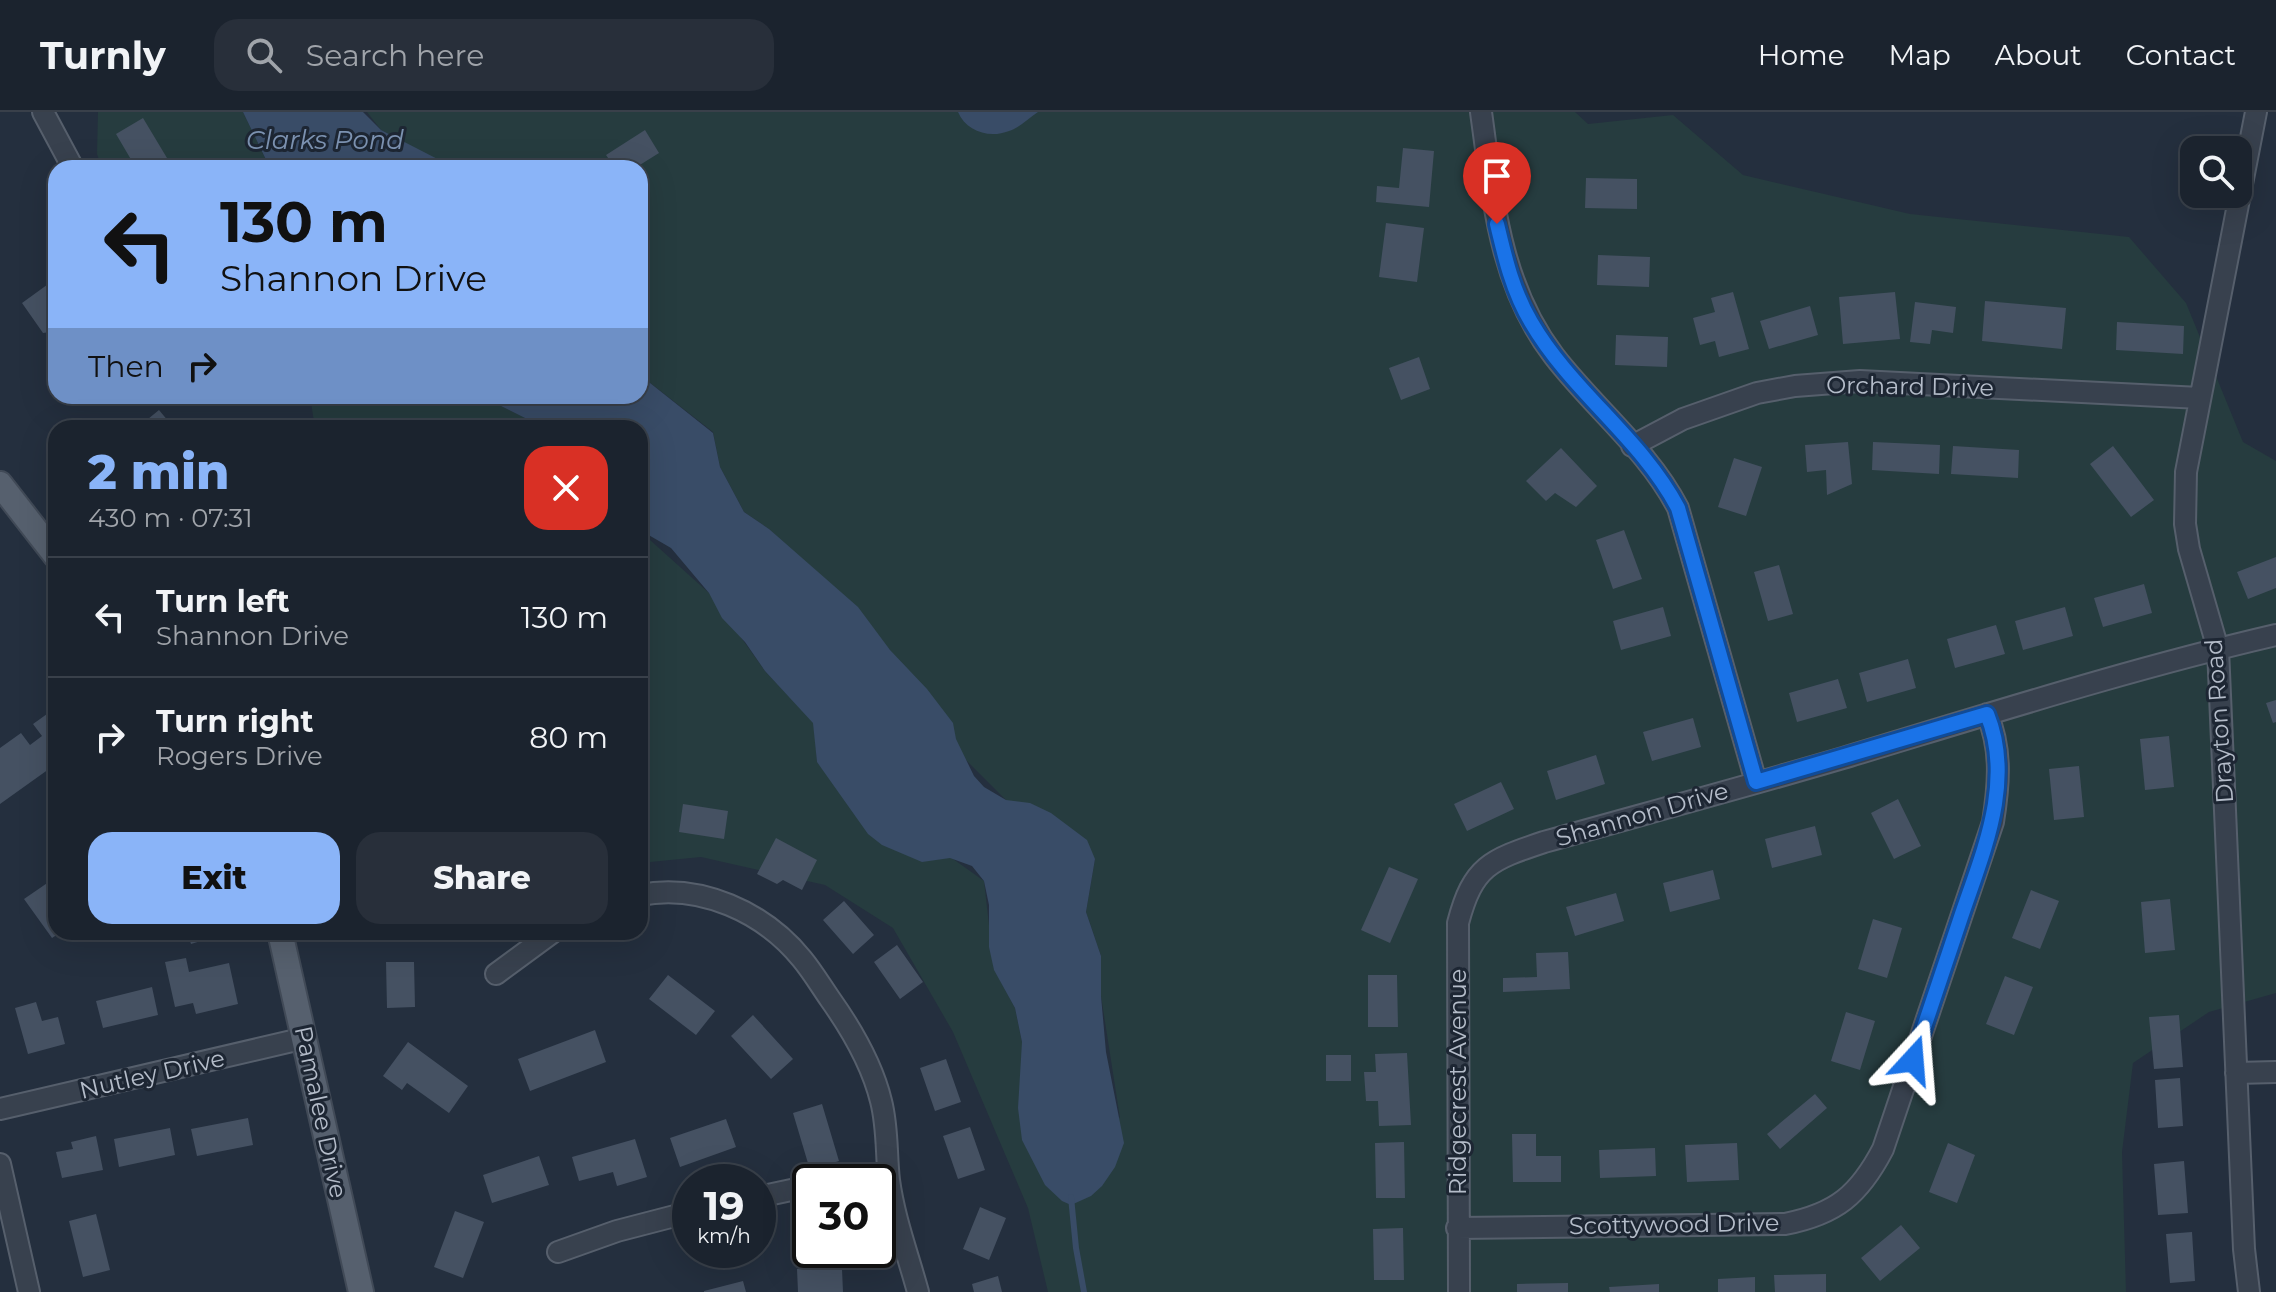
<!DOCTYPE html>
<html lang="en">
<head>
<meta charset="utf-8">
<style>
  body { margin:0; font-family:Montserrat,sans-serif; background:#282f3a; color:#f1f3f6; height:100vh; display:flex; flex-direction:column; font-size:30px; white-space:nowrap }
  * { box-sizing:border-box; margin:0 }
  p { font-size:26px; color:#a0a4aa }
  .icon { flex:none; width:44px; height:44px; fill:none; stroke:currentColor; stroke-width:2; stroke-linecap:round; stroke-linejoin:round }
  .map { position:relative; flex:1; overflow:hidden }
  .drawer { position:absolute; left:48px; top:308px; width:600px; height:520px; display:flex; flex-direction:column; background:#1b232e; border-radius:24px; box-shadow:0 8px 32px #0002,0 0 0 2px #39404a }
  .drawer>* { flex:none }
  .guide { position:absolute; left:48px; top:48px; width:600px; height:244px; border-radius:24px; box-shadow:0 8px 32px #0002,0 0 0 2px #39404a; background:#8ab4f8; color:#111; overflow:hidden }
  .tools { position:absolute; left:2180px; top:24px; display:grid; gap:16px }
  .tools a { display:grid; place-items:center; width:72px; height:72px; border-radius:16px; background:#1b232e; box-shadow:0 8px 32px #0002,0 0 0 2px #39404a; font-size:40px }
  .speed { position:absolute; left:672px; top:1052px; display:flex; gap:16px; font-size:40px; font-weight:700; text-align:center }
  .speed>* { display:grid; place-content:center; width:104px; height:104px; border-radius:50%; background:#1b232e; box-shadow:0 8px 32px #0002,0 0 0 2px #39404a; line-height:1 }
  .speed small { font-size:20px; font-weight:400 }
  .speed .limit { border:4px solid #111; border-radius:12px; background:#fff; color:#111 }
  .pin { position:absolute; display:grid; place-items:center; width:68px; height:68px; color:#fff; margin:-82px -34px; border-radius:50% 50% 50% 0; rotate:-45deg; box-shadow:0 0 8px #0007 }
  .pin .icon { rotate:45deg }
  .me { position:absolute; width:88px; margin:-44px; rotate:19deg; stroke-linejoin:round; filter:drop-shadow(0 0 6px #0008) }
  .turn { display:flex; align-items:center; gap:28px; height:168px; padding:0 40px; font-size:36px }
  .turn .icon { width:104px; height:104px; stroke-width:2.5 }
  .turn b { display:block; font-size:56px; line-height:68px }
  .then { display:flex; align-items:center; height:76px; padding:0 40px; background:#0003; gap:16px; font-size:30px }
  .round { display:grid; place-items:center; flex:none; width:84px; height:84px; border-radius:24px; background:#282f3a }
  .headline { display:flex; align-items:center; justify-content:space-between; height:136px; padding:0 40px }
  h1 { font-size:48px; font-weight:800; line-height:60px; color:#8ab4f8 }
  .primary-button { display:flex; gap:16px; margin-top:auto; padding:16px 40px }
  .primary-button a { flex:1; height:92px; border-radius:24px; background:#8ab4f8; color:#111; font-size:32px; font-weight:800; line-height:92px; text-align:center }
  .primary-button a+a { background:#282f3a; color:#f1f3f6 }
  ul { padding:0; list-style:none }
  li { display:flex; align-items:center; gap:24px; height:120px; padding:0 40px; border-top:2px solid #39404a }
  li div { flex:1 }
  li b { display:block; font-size:30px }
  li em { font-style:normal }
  header { display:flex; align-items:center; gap:48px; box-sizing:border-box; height:112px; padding:0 40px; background:#1b232e; border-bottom:2px solid #39404a }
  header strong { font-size:38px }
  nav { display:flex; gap:44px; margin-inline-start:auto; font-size:28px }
  .search { width:560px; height:72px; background:#282f3a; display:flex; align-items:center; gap:20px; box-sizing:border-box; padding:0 28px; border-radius:24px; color:#a0a4aa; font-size:30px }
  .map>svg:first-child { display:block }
  .green { fill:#263c3f }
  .water { fill:#394c67 }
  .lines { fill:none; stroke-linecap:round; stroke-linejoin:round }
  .stream { stroke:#394c67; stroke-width:6 }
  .building { fill:#455162 }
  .minor-casing { stroke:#565f6c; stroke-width:24 }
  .major-casing { stroke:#414a57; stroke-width:28 }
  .minor { stroke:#38414e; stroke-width:20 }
  .major { stroke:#56606e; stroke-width:24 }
  .route-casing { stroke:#114b97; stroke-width:20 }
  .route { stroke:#1a73e8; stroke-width:14 }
  .labels { text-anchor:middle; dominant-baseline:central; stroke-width:6; stroke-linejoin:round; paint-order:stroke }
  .street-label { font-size:24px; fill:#b4bcc9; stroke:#1d2633 }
  .water-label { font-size:26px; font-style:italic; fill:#7c92b1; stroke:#1d2633 }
</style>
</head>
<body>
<header>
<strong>Turnly</strong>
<div class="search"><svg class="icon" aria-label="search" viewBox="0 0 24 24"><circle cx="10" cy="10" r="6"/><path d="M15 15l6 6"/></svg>Search here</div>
<nav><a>Home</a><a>Map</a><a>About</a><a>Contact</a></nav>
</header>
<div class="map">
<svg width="2276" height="1180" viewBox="0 0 2276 1180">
  <rect width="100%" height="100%" fill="#242f3e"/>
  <path class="green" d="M98,0H243L270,56H102L97,42Z
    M367,0H1575L1588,12L1673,3L1743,63L1910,102L2129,125L2186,191L2243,330L2276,349V881L2209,900L2133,951L2122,1040L2126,1180H1048L1028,1096L953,920L893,816L825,773L701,745L640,751V419L709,481L765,559L814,611L817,650L984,769L994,857L1015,896L1022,930L1120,1006L1101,884V844L1086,800L1095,747L1006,688L965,647L890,538L769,417L744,400L720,355L713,320L640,263V56H446L381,18Z
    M310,284H481L531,309L537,316H315Z"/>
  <path class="water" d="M243,0H363L381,18L455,56H270Z
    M958,0H1038C1029,6 1019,16 1009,19C989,27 966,19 958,0Z
    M640,263L713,321L720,355L744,400L769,417L858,495L890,538L927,577L953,611L956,627L974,664L984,675L1006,688L1030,691L1051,701L1087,728L1095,747L1086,800L1101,844V884L1106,940L1124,1031L1115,1055L1102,1074L1091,1084L1071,1093L1062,1089L1045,1073L1022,1028L1018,996L1022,930L1015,896L994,858L989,835V793L984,769L972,754L950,746L922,750L882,733L868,722L817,650L813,611L765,559L745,530L722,506L709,481L671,436L640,418V316H536L531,309L481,284H640Z"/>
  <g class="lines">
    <path class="stream" d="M1071,1085L1076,1136L1084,1180"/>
  </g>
  <path class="building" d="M143,6L173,56H136L116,22Z
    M645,18L659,41L635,56H615L606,43Z
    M1403,36L1434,39L1429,95L1376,90L1377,74L1399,76Z
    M1586,66L1637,67V97L1585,96Z
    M1386,111L1424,116L1417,170L1379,165Z
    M1598,143L1650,145L1649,175L1597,173Z
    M51,170L56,176V228L50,220L43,221L22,191Z
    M1733,180L1749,237L1719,245L1715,229L1700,233L1693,206L1715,200L1711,186Z
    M1895,180L1900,227L1843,232L1839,185Z
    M1985,189L2066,196L2062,237L1982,229Z
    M1915,190L1956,195L1953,221L1932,218L1930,232L1910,230Z
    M1810,194L1818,223L1769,237L1760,209Z
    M2117,210L2184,214L2183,242L2116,238Z
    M1616,223L1668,225L1667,255L1615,253Z
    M1419,245L1430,277L1401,288L1389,256Z
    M159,298L174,316H137Z
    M1848,330L1852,372L1827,383L1826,358L1807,360L1805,333Z
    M1873,330L1940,333L1939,362L1872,358Z
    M1953,334L2019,338L2018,366L1951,362Z
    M2113,334L2154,388L2131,405L2090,352Z
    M1561,336L1597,374L1576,395L1555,381L1546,389L1526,369Z
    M1734,346L1762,355L1746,404L1718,395Z
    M1624,418L1642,467L1613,477L1596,428Z
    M2276,445V476L2248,487L2237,460Z
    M1779,453L1793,502L1768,509L1754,460Z
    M2144,472L2152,501L2103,515L2094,486Z
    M1663,495L1671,524L1621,538L1613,509Z
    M2065,495L2073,524L2023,538L2015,509Z
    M1996,513L2005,542L1955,556L1947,527Z
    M1908,547L1916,576L1867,590L1859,561Z
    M1838,567L1847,596L1797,610L1789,581Z
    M2276,588V610L2273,611L2266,591Z
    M54,597L56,600V652L0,692V636L21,621L30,633L42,624L33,612Z
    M1693,606L1701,635L1652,649L1643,620Z
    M2169,624L2174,675L2145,678L2140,627Z
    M1596,643L1605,672L1556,688L1547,659Z
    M2079,654L2084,705L2054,708L2049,657Z
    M1501,670L1514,697L1467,719L1454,692Z
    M1898,687L1921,734L1894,747L1871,701Z
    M683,692L728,699L724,727L679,720Z
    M1815,714L1822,743L1772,756L1765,727Z
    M776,726L817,748L802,778L783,768L777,772L757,762Z
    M1389,755L1418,767L1390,831L1361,818Z
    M1713,758L1720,787L1670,800L1663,771Z
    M56,765V820H61L52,826L24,787Z
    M2031,778L2059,789L2040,837L2012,826Z
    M1616,781L1624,809L1575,824L1566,795Z
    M2170,787L2175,838L2145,841L2141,790Z
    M844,789L874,823L853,842L823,808Z
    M1873,807L1902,816L1887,866L1858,857Z
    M187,820H215L217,824L191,832Z
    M897,833L923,870L900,887L874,850Z
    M1568,840L1570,877L1503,880V866L1537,865L1536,841Z
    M186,846L189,860L229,851L238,892L196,902L193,891L175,895L165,850Z
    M386,850H414L415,895L387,896Z
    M668,863L715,899L696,923L649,887Z
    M1368,863H1397L1398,915H1368Z
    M2005,864L2033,875L2014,923L1986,912Z
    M152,875L158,903L103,916L96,889Z
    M36,890L42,909L58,905L65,932L28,942L15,896Z
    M1846,900L1875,909L1860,958L1831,949Z
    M753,903L793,947L771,967L731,924Z
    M2179,903L2183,955L2154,957L2149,905Z
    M595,918L606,950L530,979L518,947Z
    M408,930L468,974L449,1001L407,971L402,978L383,964Z
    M1407,941L1411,1013L1379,1014L1378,989H1366L1364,960H1376L1375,942Z
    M1326,943H1351V969H1326Z
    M946,947L961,990L935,999L920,956Z
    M2180,966L2183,1014L2158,1016L2155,968Z
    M1815,982L1827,996L1780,1037L1767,1022Z
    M822,992L839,1049L810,1058L793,1001Z
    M248,1006L253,1033L197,1044L191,1017Z
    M726,1007L736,1035L680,1055L670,1026Z
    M970,1015L985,1058L958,1067L943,1024Z
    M170,1016L175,1043L119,1055L114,1027Z
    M1512,1022H1536V1044H1561V1070H1513Z
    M96,1024L103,1058L62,1066L56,1040L73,1037L71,1030Z
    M635,1027L647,1065L617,1074L613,1060L579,1069L572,1045Z
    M1404,1030L1405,1086H1376L1375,1031Z
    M1737,1031L1739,1068L1687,1070L1685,1033Z
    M1948,1031L1975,1043L1957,1091L1929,1080Z
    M1655,1036L1656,1064L1600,1066L1599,1038Z
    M539,1044L549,1073L492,1091L483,1063Z
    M2184,1049L2188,1101L2158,1103L2154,1052Z
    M980,1095L1006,1106L989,1148L963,1137Z
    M455,1099L484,1110L463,1166L434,1155Z
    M96,1102L110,1158L83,1165L69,1109Z
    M1901,1113L1920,1136L1880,1169L1861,1146Z
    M1403,1116L1404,1168H1374L1373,1117Z
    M2192,1120L2195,1169L2170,1171L2166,1122Z
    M797,1157H842L843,1180H798Z
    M1826,1162V1180H1775L1774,1163Z
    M998,1164L1002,1180H974L972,1172Z
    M1755,1165V1180H1718V1167Z
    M743,1169L746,1180H704V1179Z
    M1568,1171V1180H1517V1172Z
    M1659,1172V1180H1610L1609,1175Z"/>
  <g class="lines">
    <defs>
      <path id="minor" d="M43,0L73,56
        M1481,0C1493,86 1499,172 1554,244C1594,296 1648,338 1678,396L1756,670
        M1632,334L1683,307L1757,281L1795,274L1860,269L2200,286
        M640,783C700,771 764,800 802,847C812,859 821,874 830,887C852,918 872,952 881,989C888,1016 886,1042 889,1068C894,1106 908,1143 918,1180
        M496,862L553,820
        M2236,961L2276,960
        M0,997L305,926
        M0,1052L29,1180
        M839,1070L889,1068
        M758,1085L810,1074
        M1457,1116L1785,1112C1836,1102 1859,1083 1883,1037L1993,710C1999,672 2002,637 1987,602
        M558,1140L617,1119L690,1100
        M1459,1180L1458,811C1473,754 1490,748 1544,730C1644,702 1744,675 1843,646C1986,603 2130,557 2276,523
        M2249,1180L2244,1137L2218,537L2189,437L2185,412L2186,360L2256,0"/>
      <path id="major" d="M0,372L56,444
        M280,820L361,1180"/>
    </defs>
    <use href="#minor" class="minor-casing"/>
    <use href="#major" class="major-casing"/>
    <use href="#minor" class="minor"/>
    <use href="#major" class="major"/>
  </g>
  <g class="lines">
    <defs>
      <path id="route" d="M1497,112C1505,146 1513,180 1531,210C1571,279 1641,326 1678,396L1756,670L1987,602C2015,671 1982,742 1960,808C1944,855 1929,901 1913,948"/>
    </defs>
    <use href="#route" class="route-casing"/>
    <use href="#route" class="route"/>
  </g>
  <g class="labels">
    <g class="street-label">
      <text transform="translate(1910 274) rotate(1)">Orchard Drive</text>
      <text transform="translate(2219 609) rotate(-94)">Drayton Road</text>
      <text transform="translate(1642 702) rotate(-16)">Shannon Drive</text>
      <text transform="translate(152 962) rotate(-13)">Nutley Drive</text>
      <text transform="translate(1457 970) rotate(-90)">Ridgecrest Avenue</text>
      <text transform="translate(321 1000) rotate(78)">Pamalee Drive</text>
      <text transform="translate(1674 1112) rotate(-1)">Scottywood Drive</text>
    </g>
    <g class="water-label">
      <text x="325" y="28">Clarks Pond</text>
    </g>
  </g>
</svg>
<div class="tools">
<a><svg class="icon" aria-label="search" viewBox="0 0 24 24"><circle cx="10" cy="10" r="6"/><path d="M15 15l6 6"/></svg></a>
</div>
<div class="speed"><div>19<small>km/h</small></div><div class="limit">30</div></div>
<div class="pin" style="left:1497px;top:112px;background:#d93025"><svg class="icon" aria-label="arrive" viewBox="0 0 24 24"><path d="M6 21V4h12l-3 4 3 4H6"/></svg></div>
<svg class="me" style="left:1913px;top:948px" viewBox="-20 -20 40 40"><path d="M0-17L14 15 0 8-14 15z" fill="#1a73e8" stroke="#fff" stroke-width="4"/></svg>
<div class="guide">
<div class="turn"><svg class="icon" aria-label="left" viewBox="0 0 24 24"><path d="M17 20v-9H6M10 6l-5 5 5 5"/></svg><div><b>130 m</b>Shannon Drive</div></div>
<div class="then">Then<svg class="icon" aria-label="right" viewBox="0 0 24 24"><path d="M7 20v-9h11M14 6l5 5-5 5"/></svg></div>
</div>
<section class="drawer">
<div class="headline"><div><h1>2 min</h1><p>430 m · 07:31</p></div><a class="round" style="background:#d93025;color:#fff"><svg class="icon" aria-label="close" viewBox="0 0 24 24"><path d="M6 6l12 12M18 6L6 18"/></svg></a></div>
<ul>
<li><svg class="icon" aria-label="left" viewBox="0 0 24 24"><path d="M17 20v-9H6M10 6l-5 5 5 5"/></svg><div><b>Turn left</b><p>Shannon Drive</p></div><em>130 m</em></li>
<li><svg class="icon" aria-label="right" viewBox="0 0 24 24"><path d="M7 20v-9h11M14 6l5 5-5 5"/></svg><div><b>Turn right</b><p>Rogers Drive</p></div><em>80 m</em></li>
</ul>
<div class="primary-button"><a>Exit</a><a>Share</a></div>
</section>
</div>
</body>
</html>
